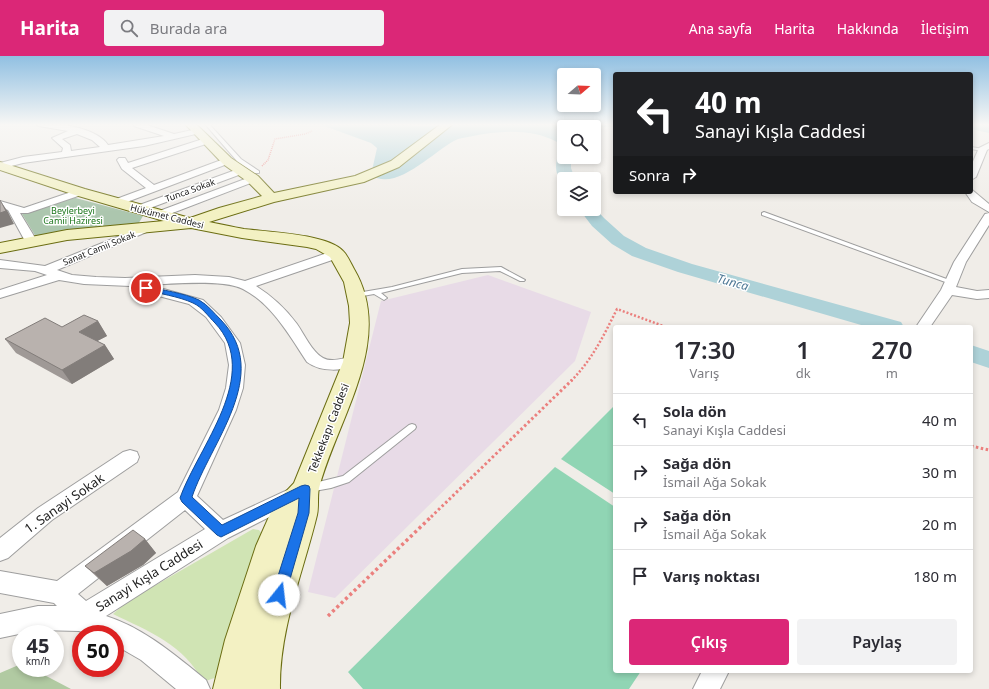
<!DOCTYPE html>
<html lang="tr">
<head>
<meta charset="utf-8">
<style>
  body { margin:0; font-family:"Noto Sans",sans-serif; background:#f2f2f3; color:#2b2b33; height:100vh; display:flex; flex-direction:column; font-size:15px; white-space:nowrap }
  * { box-sizing:border-box; margin:0 }
  p { font-size:13px; color:#7c7c81 }
  .icon { flex:none; width:22px; height:22px; fill:none; stroke:currentColor; stroke-width:2; stroke-linecap:round; stroke-linejoin:round }
  .map { position:relative; flex:1; overflow:hidden }
  .drawer { position:absolute; left:613px; top:269px; width:360px; height:348px; display:flex; flex-direction:column; background:#fff; border-radius:4px; box-shadow:0 2px 6px #0003 }
  .drawer>* { flex:none }
  .guide { position:absolute; left:613px; top:16px; width:360px; height:122px; border-radius:4px; box-shadow:0 2px 6px #0003; background:#202124; color:#fff; overflow:hidden }
  .needle { width:26px; rotate:71deg }
  .tools { position:absolute; left:557px; top:12px; display:grid; gap:8px }
  .tools a { display:grid; place-items:center; width:44px; height:44px; border-radius:4px; background:#fff; box-shadow:0 2px 6px #0003; font-size:20px }
  .speed { position:absolute; left:12px; top:569px; display:flex; gap:8px; font-size:20px; font-weight:700; text-align:center }
  .speed>* { display:grid; place-content:center; width:52px; height:52px; border-radius:50%; background:#fff; box-shadow:0 2px 6px #0003; line-height:1 }
  .speed small { font-size:10px; font-weight:400 }
  .speed .limit { border:6px solid #d22; background:#fff; color:#111 }
  .pin { position:absolute; display:grid; place-items:center; width:34px; height:34px; color:#fff; margin:-17px; border:2px solid #fff; border-radius:50%; box-shadow:0 1px 4px #0007 }
  .me { position:absolute; width:44px; margin:-22px; rotate:16deg; stroke-linejoin:round; filter:drop-shadow(0 0 3px #0008) }
  .turn { display:flex; align-items:center; gap:14px; height:84px; padding:0 16px; font-size:18px }
  .turn .icon { width:52px; height:52px; stroke-width:2.5 }
  .turn b { display:block; font-size:28px; line-height:34px }
  .then { display:flex; align-items:center; height:38px; padding:0 16px; background:#0003; gap:8px; font-size:15px }
  .eta { display:flex; justify-content:space-evenly; align-items:center; height:68px; text-align:center }
  .eta b { font-size:24px; font-weight:600; line-height:28px }
  .primary-button { display:flex; gap:8px; margin-top:auto; padding:8px 16px }
  .primary-button a { flex:1; height:46px; border-radius:4px; background:#db2777; color:#fff; font-size:16px; font-weight:600; line-height:46px; text-align:center }
  .primary-button a+a { background:#f2f2f3; color:#2b2b33 }
  ul { padding:0; list-style:none }
  li { display:flex; align-items:center; gap:12px; height:52px; padding:0 16px; border-top:1px solid #e1e1e2 }
  li div { flex:1 }
  li b { display:block; font-size:15px }
  li em { font-style:normal }
  header { display:flex; align-items:center; gap:24px; box-sizing:border-box; height:56px; padding:0 20px; background:#db2777; color:#fff }
  header strong { font-size:19px }
  nav { display:flex; gap:22px; margin-inline-start:auto; font-size:14px }
  .search { width:280px; height:36px; background:#f2f2f3; display:flex; align-items:center; gap:10px; box-sizing:border-box; padding:0 14px; border-radius:4px; color:#7c7c81; font-size:15px }
  .map>svg:first-child { display:block }
  .industrial { fill:#e8dbe7 }
  .grass { fill:#d0e4b4 }
  .forest { fill:#b1caa2 }
  .cemetery { fill:#acc6ae }
  .pitch { fill:#90d5b4 }
  .water { fill:#aed2d8 }
  .lines { fill:none; stroke-linecap:round; stroke-linejoin:round }
  .river { fill:#aed2d8; fill-rule:evenodd }
  .lane-casing { stroke:#9e9e9e; stroke-width:2 }
  .street-casing { stroke:#9e9e9e; stroke-width:2 }
  .secondary-casing { stroke:#6b6d12; stroke-width:2 }
  .path-far3 { stroke:#eb807e; stroke-width:1.5; stroke-dasharray:1 1; stroke-linecap:butt }
  .path-far2 { stroke:#eb807e; stroke-width:2.5; stroke-dasharray:2 2; stroke-linecap:butt }
  .path-far1 { stroke:#eb807e; stroke-width:3; stroke-dasharray:2.5 2.5; stroke-linecap:butt }
  .path { stroke:#eb807e; stroke-width:3.5; stroke-dasharray:3 3; stroke-linecap:butt }
  .lane { fill:#fff; fill-rule:evenodd }
  .street { fill:#fff; fill-rule:evenodd }
  .secondary { fill:#f3f1c3; fill-rule:evenodd }
  .wall { fill:#9f9996 }
  .shaded-wall { fill:#827d7a }
  .building { fill:#b9b2ae; stroke:#827d7a }
  .route { fill:#1a73e8; stroke:#114b97 }
  .labels { text-anchor:middle; dominant-baseline:central; stroke-width:3; stroke-linejoin:round; paint-order:stroke }
  .far-street-label { font-size:9px; fill:#212121; stroke:#fff }
  .far-park-label { font-size:9px; fill:#197419; stroke:#fff }
  .street-label { font-size:11px; fill:#212121; stroke:#fff }
  .water-label { font-size:12px; font-style:italic; fill:#507a97; stroke:#fff }
  .near-street-label { font-size:13px; fill:#212121; stroke:#fff }
</style>
</head>
<body>
<header>
<strong>Harita</strong>
<div class="search"><svg class="icon" aria-label="search" viewBox="0 0 24 24"><circle cx="10" cy="10" r="6"/><path d="M15 15l6 6"/></svg>Burada ara</div>
<nav><a>Ana sayfa</a><a>Harita</a><a>Hakkında</a><a>İletişim</a></nav>
</header>
<div class="map">
<svg width="989" height="633" viewBox="0 0 989 633">
  <rect width="100%" height="100%" fill="#f0ede8"/>
  <path class="industrial" d="M488,219L591,256L575,305L335,542L308,536L381,245Z"/>
  <path class="grass" d="M253,473L259,474L262,478L220,620L203,626C185,589 148,575 113,558L128,545Z"/>
  <path class="forest" d="M21,608V612H31L71,633H0V617Z"/>
  <path class="cemetery" d="M72,141L143,160L137,170L36,181L22,158Z"/>
  <path class="pitch" d="M615,349V438L561,403Z
    M555,411L615,451V615H641L629,633H363L348,616Z"/>
  <path class="water" d="M319,68H397L418,70L487,68H615V71H564V91L558,92L557,86C531,72 500,75 473,80C468,81 462,82 458,83C435,93 397,137 371,119L377,92L371,87Z"/>
  <g class="lines">
    <path class="river" d="M971,68L989,69V77L971,73Z
      M564,97V101H571V112L575,123H564V127C555,122 554,106 559,98Z
      M594,151L604,162L624,180L646,192L692,208L901,266L904,271H868L678,216L632,200L612,188L592,170L579,153H594Z
      M971,289L989,295V312L971,306Z"/>
    <defs>
      <path id="lane" d="M205,68H209L241,103L259,115V117H255L237,105Z
        M971,91L984,93V94L982,95L971,93Z
        M764,156L952,225L953,226L952,227H948L762,159V157Z
        M501,211L525,224L524,225H520L500,215L462,217L381,237L387,242L384,244L374,238L357,241L354,239L357,237L392,231L462,213Z
        M412,368L415,369L416,371L415,373L349,426L331,432L309,436L306,435L304,432L306,429L343,420L409,369Z"/>
      <path id="street" d="M35,68C55,66 96,71 108,89L164,80L134,70L133,68H144L174,78L197,73L201,75L200,77L144,90L23,107L0,113V107L23,101L62,96L63,92L52,82L68,75L39,70ZM77,78L92,84L100,91L71,95L70,89L62,83Z
        M206,82L209,83L210,85L209,87L132,112L154,129L224,103H230L232,105L230,107L119,149H111L110,147L111,145L146,132L122,113L117,104L119,102H125L128,107Z
        M989,87V93L987,94L976,121L971,124V110L979,92Z
        M241,112L244,113L246,115L244,117L142,155L138,156L133,153L134,151Z
        M253,120L258,123L256,125L162,161L158,162L153,159L154,157Z
        M80,133L84,134L85,136L84,138L28,157H20L37,185L35,187H27L25,185L8,154L0,151V145L24,152Z
        M971,133L989,148V156L972,146L965,136H971Z
        M989,157V169L966,206L956,231L977,235L989,234V242L977,243L952,239L930,271H916L941,234L954,206L985,158Z
        M152,167L156,168L158,170L156,172L57,214L72,219L96,221L125,222L195,219L229,221L245,225L333,195H341L343,198L341,201L256,230C272,240 286,253 297,268C304,278 312,296 323,302C334,308 348,299 360,302L362,306L360,310C342,314 322,317 307,306C289,279 272,248 243,233C223,223 171,228 149,229L203,244L221,261L240,287L245,309L243,332L236,354L197,440L223,464L294,431L301,433L304,439L301,445L228,482L106,560C144,572 175,599 206,624L210,633H176L141,604L115,589V578H88L79,575L38,574L0,582V558L38,550H57L54,547L0,537V515L57,525L178,436L219,354L226,332L229,309L225,287L206,261L189,248L132,233L130,230L84,228L59,224L0,242V234L47,219L35,215L0,212V204L45,210ZM185,454L205,473L86,545L78,538Z
        M130,394L137,396L139,401L137,406L52,464L8,502L0,505V482L38,452L123,396Z
        M702,615H729L720,633H693Z"/>
      <path id="secondary" d="M185,68H196L231,102L258,120L274,137L355,120L391,105L441,68H453L399,111L364,126L274,146L209,166C220,168 232,171 244,173C268,176 327,178 343,195C348,200 351,208 354,213C396,284 337,363 319,432C317,441 319,450 317,459C303,517 279,573 280,633H213L225,584L256,490L275,447L294,427L343,306L350,267L349,250L344,226L330,201L316,193L307,191L242,182L191,172L67,184L0,197V187L67,174L164,165L75,139L0,114V106L85,133L190,162L219,152L262,140L248,126L223,108Z"/>
    </defs>
    <use href="#lane" class="lane-casing"/>
    <use href="#street" class="street-casing"/>
    <use href="#secondary" class="secondary-casing"/>
    <path class="path-far3" d="M262,110L268,104L275,83L305,78L312,75"/>
    <path class="path-far2" d="M571,325C592,304 604,279 617,253L666,271"/>
    <path class="path-far1" d="M971,390L989,394
      M431,461L572,324"/>
    <path class="path" d="M328,560L432,460"/>
    <use href="#lane" class="lane"/>
    <use href="#street" class="street"/>
    <use href="#secondary" class="secondary"/>
  </g>
  <path class="wall" d="M98,265L107,280L97,285L105,289L114,303L72,328L16,297L5,283L62,271Z
    M145,483L156,497L143,509L107,530L99,523L85,510Z"/>
  <path class="shaded-wall" d="M0,144L8,156L14,168L0,172Z
    M98,265L107,280L88,290L79,276Z
    M105,289L114,303L72,328L62,314Z
    M145,483L156,497L143,509L107,530L94,517Z"/>
  <path class="building" d="M0,144L6,155L0,157Z
    M84,259L98,265L79,276L105,289L62,314L5,283L45,262L62,271Z
    M133,474L145,483L131,495L94,517L85,510Z"/>
  <linearGradient id="sky" x2="0" y2="1"><stop stop-color="#91c0e2"/><stop offset="0.44" stop-color="#f8f7f5"/><stop offset="1" stop-color="#f8f7f5" stop-opacity="0"/></linearGradient>
  <rect width="989" height="156" fill="url(#sky)"/>
  <path class="route" d="M143,230H146C161,234 184,237 199,244C208,249 214,257 221,264C273,318 210,387 192,441L222,469L301,430L305,429L309,430L310,433L309,457L284,544L279,546L274,544L272,539L298,457L299,442L221,481L217,479L182,446L180,442C198,391 263,318 215,267C208,260 202,251 193,247C178,240 159,238 143,233Z"/>
  <g class="labels">
    <g class="far-street-label">
      <text transform="translate(190 134) rotate(-20)">Tunca Sokak</text>
      <text transform="translate(167 160) rotate(14)">Hükümet Caddesi</text>
      <text transform="translate(99 192) rotate(-22)">Sanat Camii Sokak</text>
    </g>
    <g class="far-park-label">
      <text x="73" y="154">Beylerbeyi<tspan x="73" dy="10">Camii Haziresi</tspan></text>
    </g>
    <g class="street-label">
      <text transform="translate(328 372) rotate(-69)">Tekkekapı Caddesi</text>
    </g>
    <g class="water-label">
      <text transform="translate(733 226) rotate(16)">Tunca</text>
    </g>
    <g class="near-street-label">
      <text transform="translate(64 447) rotate(-35)">1. Sanayi Sokak</text>
      <text transform="translate(149 519) rotate(-32)">Sanayi Kışla Caddesi</text>
    </g>
  </g>
</svg>
<div class="tools">
<a><svg class="needle" viewBox="-14 -14 28 28"><path d="M0-13l5 13h-10z" fill="#e53935"/><path d="M0 13l5-13h-10z" fill="#7c7c81"/></svg></a>
<a><svg class="icon" aria-label="search" viewBox="0 0 24 24"><circle cx="10" cy="10" r="6"/><path d="M15 15l6 6"/></svg></a>
<a><svg class="icon" aria-label="layers" viewBox="0 0 24 24"><path d="M12 4l9 5-9 5-9-5zM3 14l9 5 9-5"/></svg></a>
</div>
<div class="speed"><div>45<small>km/h</small></div><div class="limit">50</div></div>
<div class="pin" style="left:146px;top:232px;background:#d93025"><svg class="icon" aria-label="arrive" viewBox="0 0 24 24"><path d="M6 21V4h12l-3 4 3 4H6"/></svg></div>
<svg class="me" style="left:279px;top:539px" viewBox="-20 -20 40 40"><circle r="19" fill="#fff"/><path d="M0-13L10 11 0 6-10 11z" fill="#1a73e8"/></svg>
<div class="guide">
<div class="turn"><svg class="icon" aria-label="left" viewBox="0 0 24 24"><path d="M17 20v-9H6M10 6l-5 5 5 5"/></svg><div><b>40 m</b>Sanayi Kışla Caddesi</div></div>
<div class="then">Sonra<svg class="icon" aria-label="right" viewBox="0 0 24 24"><path d="M7 20v-9h11M14 6l5 5-5 5"/></svg></div>
</div>
<section class="drawer">
<div class="eta">
<div><b>17:30</b><p>Varış</p></div>
<div><b>1</b><p>dk</p></div>
<div><b>270</b><p>m</p></div>
</div>
<ul>
<li><svg class="icon" aria-label="left" viewBox="0 0 24 24"><path d="M17 20v-9H6M10 6l-5 5 5 5"/></svg><div><b>Sola dön</b><p>Sanayi Kışla Caddesi</p></div><em>40 m</em></li>
<li><svg class="icon" aria-label="right" viewBox="0 0 24 24"><path d="M7 20v-9h11M14 6l5 5-5 5"/></svg><div><b>Sağa dön</b><p>İsmail Ağa Sokak</p></div><em>30 m</em></li>
<li><svg class="icon" aria-label="right" viewBox="0 0 24 24"><path d="M7 20v-9h11M14 6l5 5-5 5"/></svg><div><b>Sağa dön</b><p>İsmail Ağa Sokak</p></div><em>20 m</em></li>
<li><svg class="icon" aria-label="arrive" viewBox="0 0 24 24"><path d="M6 21V4h12l-3 4 3 4H6"/></svg><div><b>Varış noktası</b></div><em>180 m</em></li>
</ul>
<div class="primary-button"><a>Çıkış</a><a>Paylaş</a></div>
</section>
</div>
</body>
</html>
